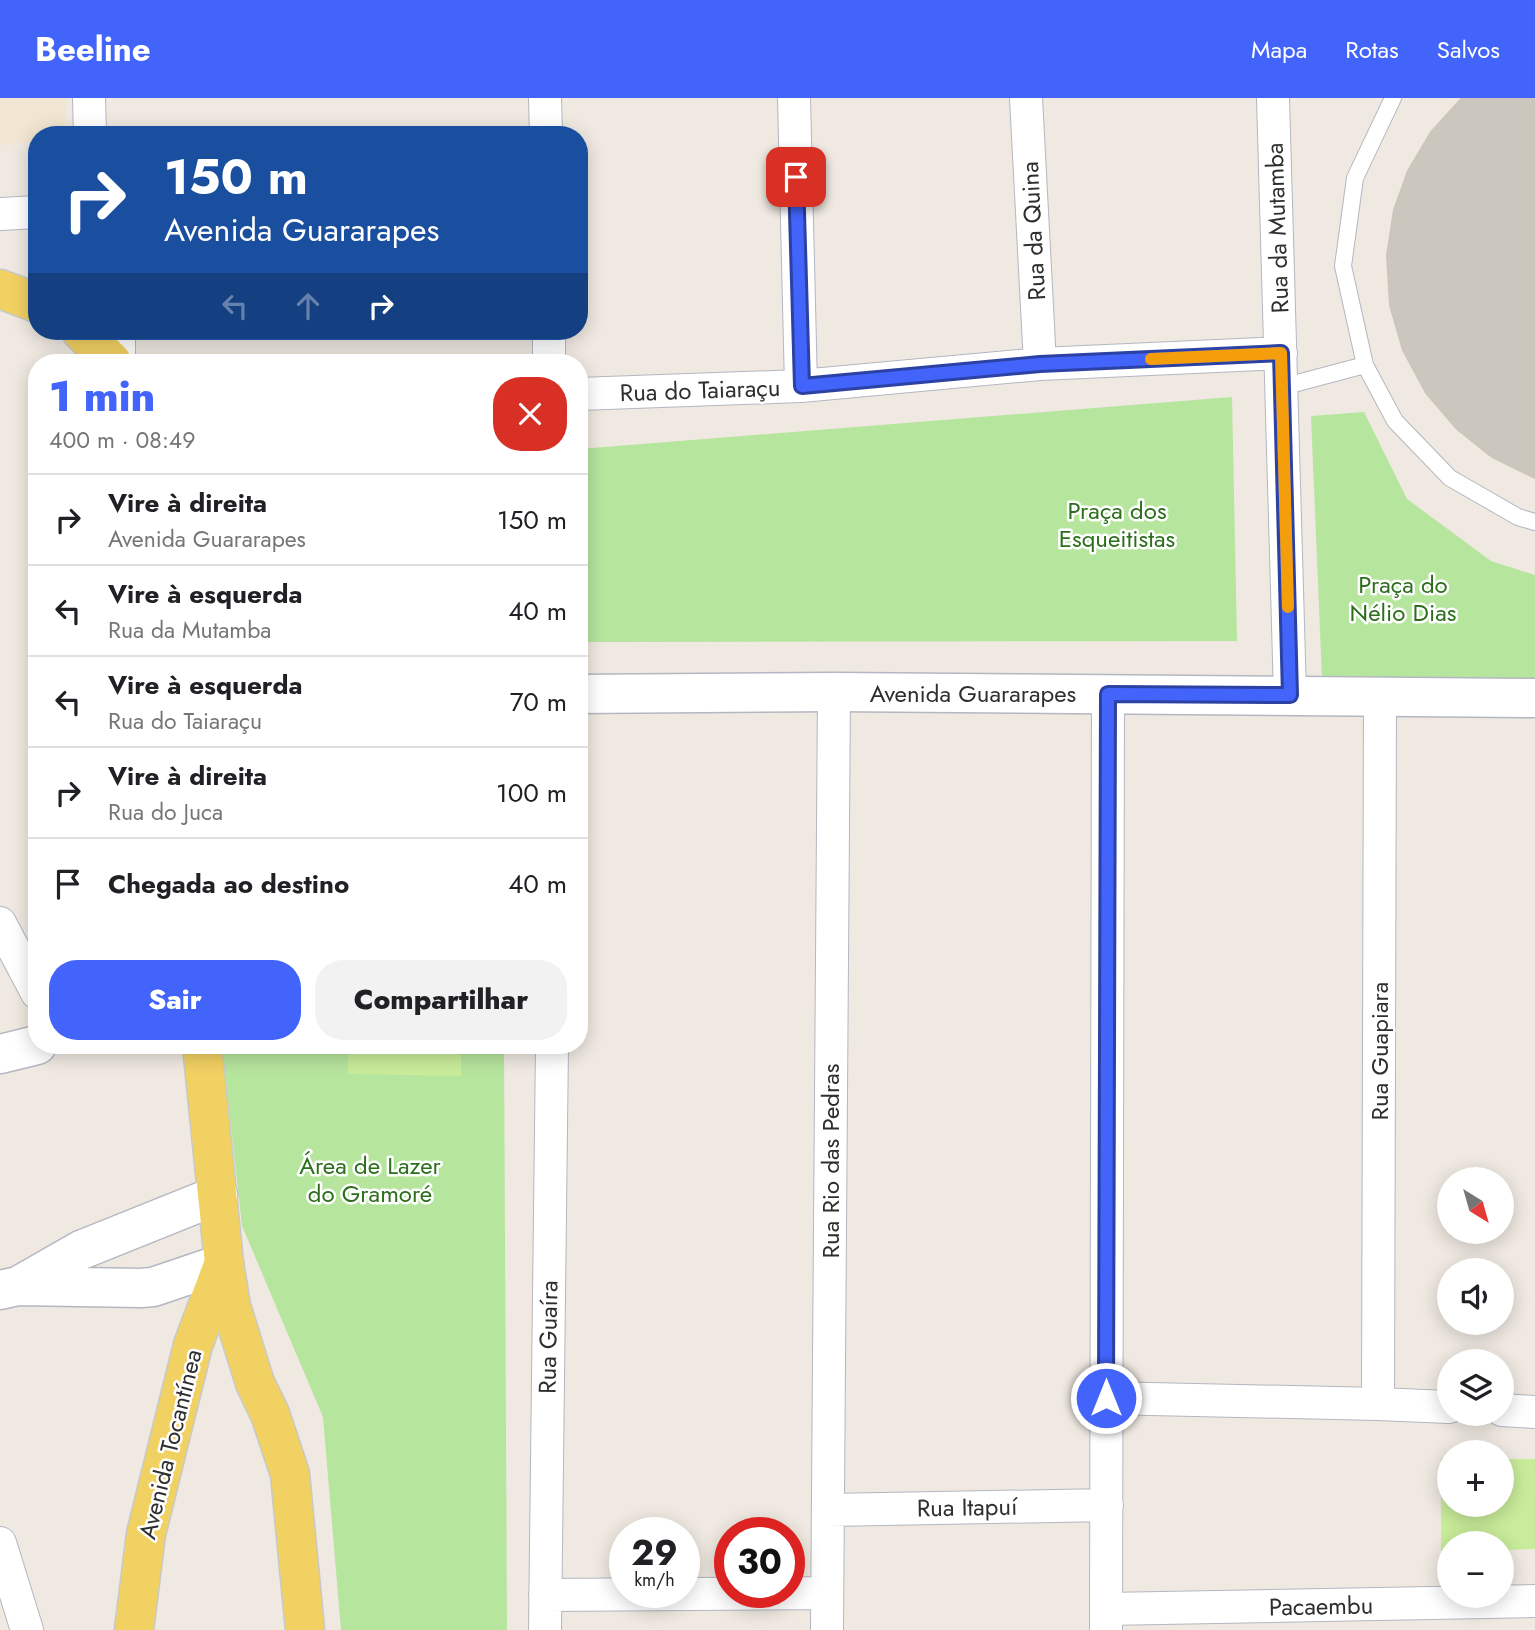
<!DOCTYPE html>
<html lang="pt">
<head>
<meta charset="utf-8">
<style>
  body { margin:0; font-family:Jost,sans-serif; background:#f2f2f2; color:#202124; height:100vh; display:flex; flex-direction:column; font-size:26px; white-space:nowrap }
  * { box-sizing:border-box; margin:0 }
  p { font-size:23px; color:#757577 }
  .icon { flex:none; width:38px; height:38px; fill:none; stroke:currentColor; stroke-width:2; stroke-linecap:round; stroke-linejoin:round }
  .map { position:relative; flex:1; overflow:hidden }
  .side { position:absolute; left:28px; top:256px; width:560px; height:700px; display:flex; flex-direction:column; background:#fff; border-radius:28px; box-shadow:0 4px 18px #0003 }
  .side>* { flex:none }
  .banner { position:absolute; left:28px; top:28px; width:560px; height:214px; border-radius:28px; box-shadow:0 4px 18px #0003; background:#1a4fa0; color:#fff; overflow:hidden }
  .needle { width:46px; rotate:143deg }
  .tools { position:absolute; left:1437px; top:1069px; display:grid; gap:14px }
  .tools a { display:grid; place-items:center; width:77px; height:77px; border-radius:50%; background:#fff; box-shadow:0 4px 18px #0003; font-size:35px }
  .speed { position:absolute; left:609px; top:1419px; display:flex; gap:14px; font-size:35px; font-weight:700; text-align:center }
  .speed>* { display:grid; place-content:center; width:91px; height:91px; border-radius:50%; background:#fff; box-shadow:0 4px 18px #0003; line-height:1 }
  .speed small { font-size:18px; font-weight:400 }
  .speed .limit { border:10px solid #d22; background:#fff; color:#111 }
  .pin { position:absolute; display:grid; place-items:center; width:60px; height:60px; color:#fff; margin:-30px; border-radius:14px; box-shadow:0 4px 10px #0006 }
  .me { position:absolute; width:77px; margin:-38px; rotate:0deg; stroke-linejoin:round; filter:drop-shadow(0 0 5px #0008) }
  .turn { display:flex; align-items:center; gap:24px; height:147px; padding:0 21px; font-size:32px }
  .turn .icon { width:91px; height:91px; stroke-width:2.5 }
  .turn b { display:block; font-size:49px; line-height:60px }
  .lanes { display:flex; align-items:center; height:66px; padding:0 21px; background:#0003; justify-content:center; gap:35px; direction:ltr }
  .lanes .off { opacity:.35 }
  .round { display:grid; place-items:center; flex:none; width:74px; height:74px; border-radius:28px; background:#f2f2f2 }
  .head { display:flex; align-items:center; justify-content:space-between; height:119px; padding:0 21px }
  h1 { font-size:42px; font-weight:800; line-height:52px; color:#4264fb }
  .button { display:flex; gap:14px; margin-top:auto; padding:14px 21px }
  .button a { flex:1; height:80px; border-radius:28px; background:#4264fb; color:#fff; font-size:28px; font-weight:800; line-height:80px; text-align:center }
  .button a+a { background:#f2f2f2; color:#202124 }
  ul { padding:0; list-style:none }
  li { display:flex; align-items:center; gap:21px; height:91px; padding:0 21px; border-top:2px solid #e0e0e0 }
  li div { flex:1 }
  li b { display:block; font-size:26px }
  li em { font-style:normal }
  header { display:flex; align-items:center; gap:42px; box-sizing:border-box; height:98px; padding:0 35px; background:#4264fb; color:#fff }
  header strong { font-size:33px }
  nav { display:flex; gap:38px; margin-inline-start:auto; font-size:24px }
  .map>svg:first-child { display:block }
  .education { fill:#f0e6d1 }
  .green { fill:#b6e59e }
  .pitch { fill:#c9ec9a }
  .building { fill:#cbc7bf; stroke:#cbc5ba; stroke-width:2 }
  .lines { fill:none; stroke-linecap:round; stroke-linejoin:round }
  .service-casing { stroke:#b4b7c1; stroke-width:18 }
  .minor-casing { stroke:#b4b7c1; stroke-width:34 }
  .tertiary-casing { stroke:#b4b7c1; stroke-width:41 }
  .primary-casing { stroke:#c9c9c9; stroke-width:41 }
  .service { stroke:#fff; stroke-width:16 }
  .minor { stroke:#fff; stroke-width:32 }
  .tertiary { stroke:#fff; stroke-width:38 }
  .primary { stroke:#f2d163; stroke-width:38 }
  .route-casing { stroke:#2b41a3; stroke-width:18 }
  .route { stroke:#4264fb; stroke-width:12 }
  .slow { stroke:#f59e0b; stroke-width:12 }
  .labels { text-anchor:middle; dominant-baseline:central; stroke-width:5; stroke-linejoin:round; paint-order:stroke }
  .street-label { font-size:24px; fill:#2e2e2e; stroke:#fff }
  .park-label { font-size:24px; fill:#2c6e1b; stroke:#fff }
</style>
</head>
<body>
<header>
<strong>Beeline</strong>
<nav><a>Mapa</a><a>Rotas</a><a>Salvos</a></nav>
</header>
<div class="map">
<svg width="1535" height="1532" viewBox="0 0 1535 1532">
  <rect width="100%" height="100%" fill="#efe9e1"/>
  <path class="education" d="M0,0H67L64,37H37V43L0,47Z"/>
  <path class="green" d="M1232,299L1237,543L579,544V351Z
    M1364,314L1407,401L1491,463L1535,477V583L1322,580L1311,318Z
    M222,947H504L507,1532H341L323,1319L242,1128Z"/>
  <path class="pitch" d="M348,947H461V978L348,976Z
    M1441,1360H1449V1407H1502V1361H1535V1451L1502,1452V1446H1449V1453H1441Z"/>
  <path class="building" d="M1462,0H1535V380L1492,359L1457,331L1426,295L1403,252L1390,207L1387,157L1394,112L1408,73L1431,34Z"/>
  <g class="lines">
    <defs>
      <path id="service" d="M1393,0L1355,80L1343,168L1365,267L1395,323L1450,380L1518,419L1535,424
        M1282,289L1365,267"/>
      <path id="minor" d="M89,0L90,37
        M545,0L546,37
        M794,0L801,288
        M1026,0L1040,266
        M1273,0L1290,597
        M0,116L37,114
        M119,233V264
        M549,233V264
        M579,296L801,288L1040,266L1281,255
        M0,825L37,895
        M1106,1300L1378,1306L1449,1309
        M1378,1306L1380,600
        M1502,1312L1535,1314
        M828,1412L1107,1407
        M0,1445L27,1532
        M545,1497L827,1495
        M1106,1511L1535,1503
        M545,1532L552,947
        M827,1532L834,594
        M1106,1532L1108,596"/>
      <path id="tertiary" d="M579,596L834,594L1535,600
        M0,956L37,947
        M18,1188L81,1152L218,1097
        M0,1192L18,1188L141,1190L153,1189L224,1165"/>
      <path id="primary" d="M0,191L37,205
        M81,233L112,264
        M202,947L224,1165L231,1208L255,1285L270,1316L290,1376L305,1532
        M134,1532L146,1436L193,1247L223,1167"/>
    </defs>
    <use href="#service" class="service-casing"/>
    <use href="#minor" class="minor-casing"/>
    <use href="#tertiary" class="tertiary-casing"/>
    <use href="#primary" class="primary-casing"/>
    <use href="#service" class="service"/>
    <use href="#minor" class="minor"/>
    <use href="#tertiary" class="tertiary"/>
    <use href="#primary" class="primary"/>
  </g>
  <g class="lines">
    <defs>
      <path id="route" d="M796,79L802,288L1040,266L1281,255L1290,597L1108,596L1106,1300"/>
    </defs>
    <use href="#route" class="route-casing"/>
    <use href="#route" class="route"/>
    <path class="slow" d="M1151,261L1281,255L1288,509"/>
  </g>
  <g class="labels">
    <g class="street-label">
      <text transform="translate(1277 130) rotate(-92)">Rua da Mutamba</text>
      <text transform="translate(1033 133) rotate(-93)">Rua da Quina</text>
      <text transform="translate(700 292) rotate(-2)">Rua do Taiaraçu</text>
      <text x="973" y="595">Avenida Guararapes</text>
      <text transform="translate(1379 953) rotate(-90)">Rua Guapiara</text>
      <text transform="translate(830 1063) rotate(-90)">Rua Rio das Pedras</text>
      <text transform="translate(548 1239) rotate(-89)">Rua Guaíra</text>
      <text transform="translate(170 1346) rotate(-76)">Avenida Tocantínea</text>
      <text transform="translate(967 1409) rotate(-1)">Rua Itapuí</text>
      <text transform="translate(1321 1508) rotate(-1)">Pacaembu</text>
    </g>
    <g class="park-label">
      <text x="1117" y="412">Praça dos<tspan x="1117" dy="28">Esqueitistas</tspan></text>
      <text x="1403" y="486">Praça do<tspan x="1403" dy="28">Nélio Dias</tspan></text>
      <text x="370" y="1067">Área de Lazer<tspan x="370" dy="28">do Gramoré</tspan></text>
    </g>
  </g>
</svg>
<div class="tools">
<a><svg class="needle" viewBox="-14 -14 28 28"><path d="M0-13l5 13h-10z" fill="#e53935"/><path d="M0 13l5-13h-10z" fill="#757577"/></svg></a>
<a><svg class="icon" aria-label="sound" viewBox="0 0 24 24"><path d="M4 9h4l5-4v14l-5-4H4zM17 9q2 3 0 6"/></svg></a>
<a><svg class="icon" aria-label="layers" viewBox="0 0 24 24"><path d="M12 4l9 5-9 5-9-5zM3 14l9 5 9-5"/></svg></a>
<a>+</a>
<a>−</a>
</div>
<div class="speed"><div>29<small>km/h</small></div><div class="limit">30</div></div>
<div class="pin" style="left:796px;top:79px;background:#d93025"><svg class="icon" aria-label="arrive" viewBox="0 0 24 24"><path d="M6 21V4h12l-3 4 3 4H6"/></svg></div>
<svg class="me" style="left:1106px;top:1300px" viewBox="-20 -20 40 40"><circle r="17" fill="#4264fb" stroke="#fff" stroke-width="3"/><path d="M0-11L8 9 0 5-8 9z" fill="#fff"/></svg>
<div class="banner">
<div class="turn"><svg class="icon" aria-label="right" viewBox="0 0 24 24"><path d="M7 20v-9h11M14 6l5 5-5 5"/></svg><div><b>150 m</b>Avenida Guararapes</div></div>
<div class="lanes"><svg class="icon off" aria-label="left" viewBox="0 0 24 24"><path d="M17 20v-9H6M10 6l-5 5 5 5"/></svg><svg class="icon off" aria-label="ahead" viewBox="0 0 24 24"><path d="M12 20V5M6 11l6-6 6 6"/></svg><svg class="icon" aria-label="right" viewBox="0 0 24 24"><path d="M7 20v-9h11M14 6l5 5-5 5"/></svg></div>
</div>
<section class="side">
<div class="head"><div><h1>1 min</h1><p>400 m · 08:49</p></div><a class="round" style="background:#d93025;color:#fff"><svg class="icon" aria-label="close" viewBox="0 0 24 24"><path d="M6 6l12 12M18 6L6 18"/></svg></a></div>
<ul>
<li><svg class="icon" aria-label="right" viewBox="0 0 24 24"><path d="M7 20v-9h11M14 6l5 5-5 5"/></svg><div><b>Vire à direita</b><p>Avenida Guararapes</p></div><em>150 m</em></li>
<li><svg class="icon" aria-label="left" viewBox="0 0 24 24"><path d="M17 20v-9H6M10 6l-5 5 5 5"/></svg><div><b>Vire à esquerda</b><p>Rua da Mutamba</p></div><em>40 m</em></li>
<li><svg class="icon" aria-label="left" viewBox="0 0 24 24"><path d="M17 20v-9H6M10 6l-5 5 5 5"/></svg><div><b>Vire à esquerda</b><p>Rua do Taiaraçu</p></div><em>70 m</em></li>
<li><svg class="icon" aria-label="right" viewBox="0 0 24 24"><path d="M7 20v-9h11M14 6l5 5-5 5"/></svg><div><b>Vire à direita</b><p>Rua do Juca</p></div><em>100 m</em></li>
<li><svg class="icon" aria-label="arrive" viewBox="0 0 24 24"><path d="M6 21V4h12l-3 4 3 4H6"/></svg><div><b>Chegada ao destino</b></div><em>40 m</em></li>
</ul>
<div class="button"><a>Sair</a><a>Compartilhar</a></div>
</section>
</div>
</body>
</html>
